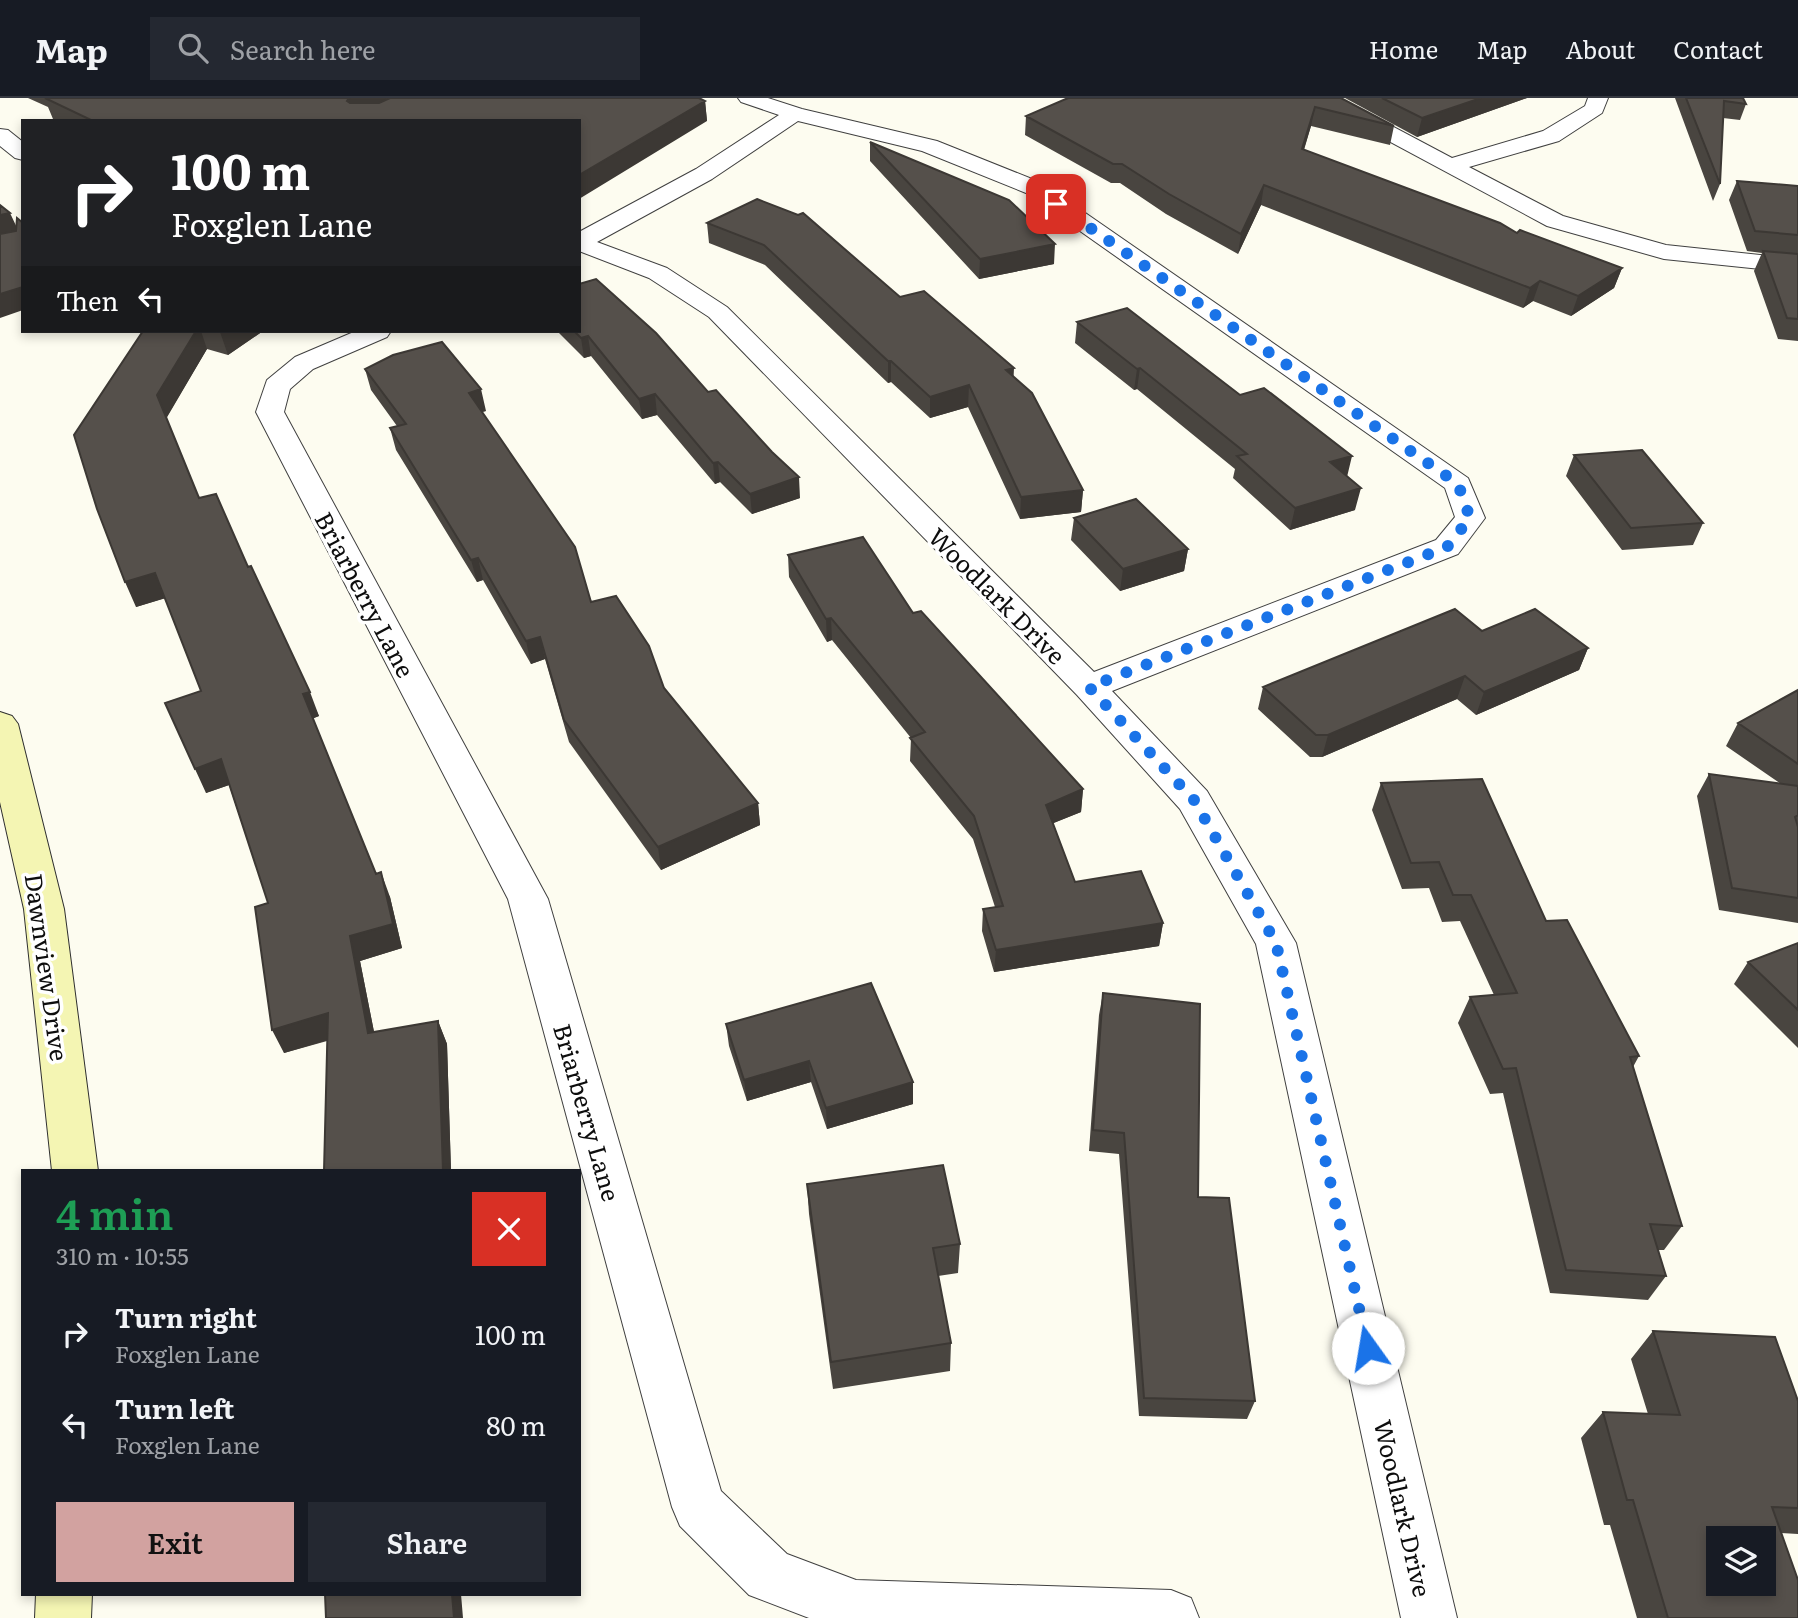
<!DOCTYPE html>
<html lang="en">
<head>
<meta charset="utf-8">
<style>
  body { margin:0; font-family:Literata,serif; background:#242831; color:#f1f3f6; height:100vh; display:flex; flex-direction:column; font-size:26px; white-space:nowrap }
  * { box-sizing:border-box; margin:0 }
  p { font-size:23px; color:#9ea1a6 }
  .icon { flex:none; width:38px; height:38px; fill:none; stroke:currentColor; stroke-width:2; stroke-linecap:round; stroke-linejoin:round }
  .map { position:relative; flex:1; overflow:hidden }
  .panel { position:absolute; left:21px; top:1071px; width:560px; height:427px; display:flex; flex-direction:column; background:#171b24; border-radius:0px; box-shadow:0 4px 10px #0003 }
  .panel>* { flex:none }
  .hud { position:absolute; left:21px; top:21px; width:560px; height:214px; border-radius:0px; box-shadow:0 4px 10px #0003; background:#202124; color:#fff; overflow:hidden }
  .tools { position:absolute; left:1706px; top:1428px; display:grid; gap:14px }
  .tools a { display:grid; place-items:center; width:70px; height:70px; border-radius:0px; background:#171b24; box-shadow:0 4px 10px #0003; font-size:35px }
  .pin { position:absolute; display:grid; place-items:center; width:60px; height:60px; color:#fff; margin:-30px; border-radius:14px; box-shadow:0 4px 10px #0006 }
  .me { position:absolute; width:77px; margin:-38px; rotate:347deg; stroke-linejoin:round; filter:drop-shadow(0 0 5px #0008) }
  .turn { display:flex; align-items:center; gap:24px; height:147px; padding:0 35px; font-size:32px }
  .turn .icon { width:91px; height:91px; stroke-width:2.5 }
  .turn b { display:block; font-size:49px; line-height:60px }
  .then { display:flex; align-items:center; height:66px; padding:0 35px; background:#0003; gap:14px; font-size:26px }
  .round { display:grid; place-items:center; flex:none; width:74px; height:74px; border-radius:0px; background:#242831 }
  .overview { display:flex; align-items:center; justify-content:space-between; height:119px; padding:0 35px }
  h1 { font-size:42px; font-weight:600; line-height:52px; color:#1e9e55 }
  .action { display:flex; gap:14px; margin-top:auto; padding:14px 35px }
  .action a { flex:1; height:80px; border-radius:0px; background:#d2a2a0; color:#111; font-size:28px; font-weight:600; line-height:80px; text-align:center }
  .action a+a { background:#242831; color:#f1f3f6 }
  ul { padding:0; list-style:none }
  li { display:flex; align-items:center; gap:21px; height:91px; padding:0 35px }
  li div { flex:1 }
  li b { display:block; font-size:26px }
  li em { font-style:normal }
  header { display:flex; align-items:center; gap:42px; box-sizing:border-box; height:98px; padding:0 35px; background:#171b24; border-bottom:2px solid #363941 }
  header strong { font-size:33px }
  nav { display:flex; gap:38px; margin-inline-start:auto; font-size:24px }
  .search { width:490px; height:63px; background:#242831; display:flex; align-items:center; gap:18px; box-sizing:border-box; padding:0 24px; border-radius:0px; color:#9ea1a6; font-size:26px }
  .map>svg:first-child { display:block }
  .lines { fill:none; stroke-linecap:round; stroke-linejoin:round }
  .street-casing { stroke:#404040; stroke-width:2 }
  .secondary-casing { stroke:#2f2f2f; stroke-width:2 }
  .street { fill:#fff; fill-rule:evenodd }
  .secondary { fill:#f4f5b3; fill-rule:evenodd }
  .wall { fill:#494540 }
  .shaded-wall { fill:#3c3834 }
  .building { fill:#55504b; stroke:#3c3834; stroke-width:2; fill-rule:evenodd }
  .route { stroke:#1a73e8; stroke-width:12; stroke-dasharray:0 21.6 }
  .labels { text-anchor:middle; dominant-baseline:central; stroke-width:7; stroke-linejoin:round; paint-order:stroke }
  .street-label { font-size:24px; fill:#0d0d0d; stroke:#fff }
</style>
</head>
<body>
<header>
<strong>Map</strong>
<div class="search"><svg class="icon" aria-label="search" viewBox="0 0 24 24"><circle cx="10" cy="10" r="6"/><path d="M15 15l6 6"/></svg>Search here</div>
<nav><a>Home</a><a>Map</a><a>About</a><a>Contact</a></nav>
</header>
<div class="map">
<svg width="1798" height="1520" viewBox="0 0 1798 1520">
  <rect width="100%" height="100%" fill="#fdfcf0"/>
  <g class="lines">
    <defs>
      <path id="street" d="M738,0H768L802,11L937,43L1042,85L1468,380L1485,420L1458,456L1112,593L1207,693L1296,845L1457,1520H1401L1256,846L1180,711L1077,597L709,219L649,180L579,153V134L696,71L779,17L741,4ZM798,23L922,53L1026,95L1445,390L1455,419L1436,442L1094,574L727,209L667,170L597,144L712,81Z
        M1313,0H1339L1452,60L1543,33L1585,8L1588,0H1608L1602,15L1559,43L1469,69L1563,118L1666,147L1798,161V175L1664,161L1547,128L1316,4Z
        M0,31L8,32L23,44V62L15,60L0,48Z
        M356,233H391L387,239L313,271L290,291L284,314L548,801L721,1393L787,1456L856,1482L1171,1492L1191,1500L1199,1520H809L749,1497L680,1428L672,1409L508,801L256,314L267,282L295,259Z"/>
      <path id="secondary" d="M0,614L12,618L18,626L64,811L98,1073H52L24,811L0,704Z
        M36,1496H92L91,1520H35Z"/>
    </defs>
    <use href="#street" class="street-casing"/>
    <use href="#secondary" class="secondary-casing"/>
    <use href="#street" class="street"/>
    <use href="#secondary" class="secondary"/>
  </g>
  <path class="wall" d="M28,0H699L705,3L707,23H57L53,21L48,9Z
    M1341,0L1394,28L1390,47L1311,28L1304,52L1517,135L1622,170L1614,190L1571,218L1533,203L1523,210L1261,107L1238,156L1166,116L1120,85H1111L1025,37L1026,18Z
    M1345,0H1527L1417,39Z
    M1675,0H1743L1746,6L1740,22L1723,20L1720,86L1713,103Z
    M870,44L1054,166L979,181L870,63Z
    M1737,83L1798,88V243L1778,241L1754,173L1762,155L1747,153L1729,102Z
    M707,125L900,199L1014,279L1083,392L1081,414L1020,421L968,309L930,320L891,284L888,285L765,167L709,145Z
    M579,186L800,400L752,416L720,384L715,386L657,317L642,321L591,258L584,260L557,233H579Z
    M1077,224L1347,379L1355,412L1290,432L1233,380L1235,371L1137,291L1134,292L1075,245Z
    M140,233H263L228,257L207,251L166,320L199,400L248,469L319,618L313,620L376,776L390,799L402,850L360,863L374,934L438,923L447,946L451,1073H324L327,943L284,955L268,805L229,687L206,695L201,593L165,500L136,509L141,235Z
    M365,271L486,313L482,314L591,504L664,590L758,705L760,727L661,772L569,644L545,561L531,566L483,482L477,484L396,352L390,330L397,328L371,292Z
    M1574,357L1703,425L1693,447L1622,452L1566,378Z
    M1074,420L1188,451L1184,473L1120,493L1071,442Z
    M788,457L913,515L1083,691L1081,714L1053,725L1075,784L1163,825L1159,848L994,874L982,833L983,811L995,809L973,741L910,663L911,640L832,542L827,544L789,479Z
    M1482,533L1588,550L1579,572L1476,617L1457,601L1322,659H1310L1258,611L1263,589Z
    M1798,592V825L1719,812L1697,698L1709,676L1781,686L1726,648L1738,625Z
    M1381,685L1546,823L1639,958L1633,969L1682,1128L1664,1152H1658L1666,1178L1648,1202L1550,1195L1503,995L1490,996L1458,925L1470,899L1494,897L1460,823L1442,824L1429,790L1402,791L1372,712Z
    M1798,845V950L1734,886L1748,864Z
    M1103,895L1198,1099L1255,1303L1247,1321L1139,1318L1119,1056L1089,1053L1099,917Z
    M726,926L913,984V1006L827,1031L811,984L747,1003L729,948Z
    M807,1086L960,1146L958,1175L938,1178L951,1245L950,1273L833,1291L809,1116Z
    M1653,1233L1798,1303V1436L1781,1435L1798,1520H1637L1610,1427H1604L1581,1340L1603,1314L1648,1316L1631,1261Z"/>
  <path class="shaded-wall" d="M349,0H394L353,23L347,3Z
    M1481,0H1527L1417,39L1422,20Z
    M705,3L707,23L579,101V77Z
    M1315,9L1311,28L1298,70L1302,51Z
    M1264,87L1261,107L1238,156L1241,136Z
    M10,115L19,134L0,140V117Z
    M1055,146L1054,166L979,181L980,161Z
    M1622,170L1614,190L1571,218L1578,198Z
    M1540,183L1533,203L1523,210L1530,190Z
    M23,189V212L0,220V196Z
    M196,233H201L207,251L166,321L157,297Z
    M222,233H263L228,257L220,234Z
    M588,238L591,258L584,260L581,240Z
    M888,263H891V284L888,285Z
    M1014,270L1013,291L1006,272Z
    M1140,270L1137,291L1134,292L1137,271Z
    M969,287L968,309L930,320V299Z
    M481,291L486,313L473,316L469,295Z
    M655,296L657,317L642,321L639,301Z
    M1352,358L1347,379L1330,364Z
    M718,364L720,384L715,386L713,365Z
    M799,379L800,400L752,416L750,396Z
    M1361,390L1355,412L1290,432L1295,410Z
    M1083,392L1081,414L1020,421L1021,399Z
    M1188,451L1184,473L1120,493L1123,471Z
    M478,460L483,482L477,484L471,462Z
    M155,475L166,500L136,509L125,484Z
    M831,520L832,542L827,544L826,521Z
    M540,539L545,561L531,566L526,543Z
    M1588,550L1579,572L1476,617L1484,594Z
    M1465,578L1457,601L1322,659L1328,637Z
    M310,594L319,618L312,621L303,596Z
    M221,661L232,686L206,695L195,671Z
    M1083,691L1081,714L1044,729L1046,707Z
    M758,705L760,727L661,772L658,749Z
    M381,774L390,799L402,850L360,863L379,959L368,935L350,838Z
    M1163,825L1159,848L994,874L996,852Z
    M328,915L338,939L284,955L272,932Z
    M438,923L447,946L451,1073H443Z
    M809,963L811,984L747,1003L744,982Z
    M913,984V1006L827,1031L826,1010Z
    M452,1496H461L463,1520H454Z"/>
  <path class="building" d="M45,0H349L347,3L350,5H379L390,0H699L705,3L579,77V23H93Z
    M1068,0H1341L1394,28L1315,9L1302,51L1500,125L1517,135L1520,132L1622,170L1578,198L1540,183L1530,190L1264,87L1241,136L1169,96L1122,66H1113L1026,18Z
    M1382,0H1481L1422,20Z
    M1686,0H1743L1746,6L1724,3L1720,86Z
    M870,44L1009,102L1055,146L980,161Z
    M1737,83L1798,88V137L1755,133Z
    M757,101L798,117L803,115L900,199L924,193L1014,270L1006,272L1032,295L1083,392L1021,399L969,287L930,299L891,263H888L764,147L707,125Z
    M0,107L10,115L0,117Z
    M17,120L23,125V189L0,196V136L16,133Z
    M1763,153L1798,156V221L1787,220Z
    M596,181L656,235L708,294L716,292L772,354L799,379L750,396L718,364L713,365L655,296L639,301L588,238L581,240L574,233H579V186Z
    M1127,210L1240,297L1264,290L1352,358L1330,364L1361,390L1295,410L1237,358L1247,356L1140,270L1137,271L1077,224Z
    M143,233H196L157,297L199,400L216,396L248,469L251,468L310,594L303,596L376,776L381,774L393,826L350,838L368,935L438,923L443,1073H324L328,915L272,932L255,809L268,805L221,661L195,671L165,605L201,593L155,475L125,484L97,411L74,337Z
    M442,244L481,291L469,295L575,449L591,504L616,498L649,548L664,590L758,705L658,749L564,622L540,539L526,543L478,460L471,462L390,330L406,326L365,271L393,257Z
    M1642,352L1703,425L1631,430L1574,357Z
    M1136,401L1188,451L1123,471L1074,420Z
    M863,439L913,515L921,513L1083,691L1046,707L1075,784L1141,773L1163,825L996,852L983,811L1003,808L974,718L910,640L925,634L831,520L826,521L788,457Z
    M1455,511L1482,533L1535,511L1588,550L1484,594L1465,578L1328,637H1316L1263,589Z
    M1798,592V666L1738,625Z
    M1709,676L1798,688V717L1795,719L1798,729V800L1732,790Z
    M1482,681L1546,823L1567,822L1639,958L1630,959L1682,1128L1650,1126L1666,1178L1566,1172L1516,970L1503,971L1470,899L1517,895L1471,797H1453L1439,764L1411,765L1381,685Z
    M1798,845V912L1748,864Z
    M871,885L913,984L826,1010L809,963L744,982L726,926Z
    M1103,895L1200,906L1198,1099L1229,1100L1255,1303L1144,1300L1124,1035L1093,1032Z
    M943,1067L960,1146L933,1150L951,1245L831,1264L807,1086Z
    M1653,1233L1775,1239L1798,1303V1410L1772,1409L1798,1482V1520H1668L1633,1402H1627L1603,1314L1680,1317ZM1718,1440H1764V1486H1718Z
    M325,1496H452L454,1520H326Z"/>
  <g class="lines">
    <path class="route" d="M1056,106L1458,386L1470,420L1447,449L1089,589L1194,702L1276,845L1368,1250"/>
  </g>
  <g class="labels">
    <g class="street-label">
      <text transform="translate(366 496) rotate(62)">Briarberry Lane</text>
      <text transform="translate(998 497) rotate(45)">Woodlark Drive</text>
      <text transform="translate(48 869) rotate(82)">Dawnview Drive</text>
      <text transform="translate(588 1014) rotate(74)">Briarberry Lane</text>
      <text transform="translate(1404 1410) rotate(77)">Woodlark Drive</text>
    </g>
  </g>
</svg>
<div class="tools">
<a><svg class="icon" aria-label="layers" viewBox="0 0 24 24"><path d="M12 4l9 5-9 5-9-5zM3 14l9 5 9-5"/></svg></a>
</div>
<div class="pin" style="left:1056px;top:106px;background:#d93025"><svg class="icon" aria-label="arrive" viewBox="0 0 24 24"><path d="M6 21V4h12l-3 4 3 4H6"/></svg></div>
<svg class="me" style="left:1368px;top:1250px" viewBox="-20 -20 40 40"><circle r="19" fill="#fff"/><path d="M0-13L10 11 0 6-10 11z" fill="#1a73e8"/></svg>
<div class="hud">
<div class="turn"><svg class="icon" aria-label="right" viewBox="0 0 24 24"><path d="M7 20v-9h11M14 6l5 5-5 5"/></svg><div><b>100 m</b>Foxglen Lane</div></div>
<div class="then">Then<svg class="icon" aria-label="left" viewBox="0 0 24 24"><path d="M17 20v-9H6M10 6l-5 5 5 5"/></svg></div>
</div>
<section class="panel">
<div class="overview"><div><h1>4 min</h1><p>310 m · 10:55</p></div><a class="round" style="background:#d93025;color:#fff"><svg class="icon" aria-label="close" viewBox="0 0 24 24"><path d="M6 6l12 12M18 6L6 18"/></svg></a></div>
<ul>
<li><svg class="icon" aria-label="right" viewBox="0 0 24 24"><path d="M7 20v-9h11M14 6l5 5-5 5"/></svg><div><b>Turn right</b><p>Foxglen Lane</p></div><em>100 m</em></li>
<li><svg class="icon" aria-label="left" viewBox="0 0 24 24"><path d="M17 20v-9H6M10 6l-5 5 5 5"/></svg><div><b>Turn left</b><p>Foxglen Lane</p></div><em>80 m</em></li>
</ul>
<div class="action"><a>Exit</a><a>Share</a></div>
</section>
</div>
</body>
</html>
